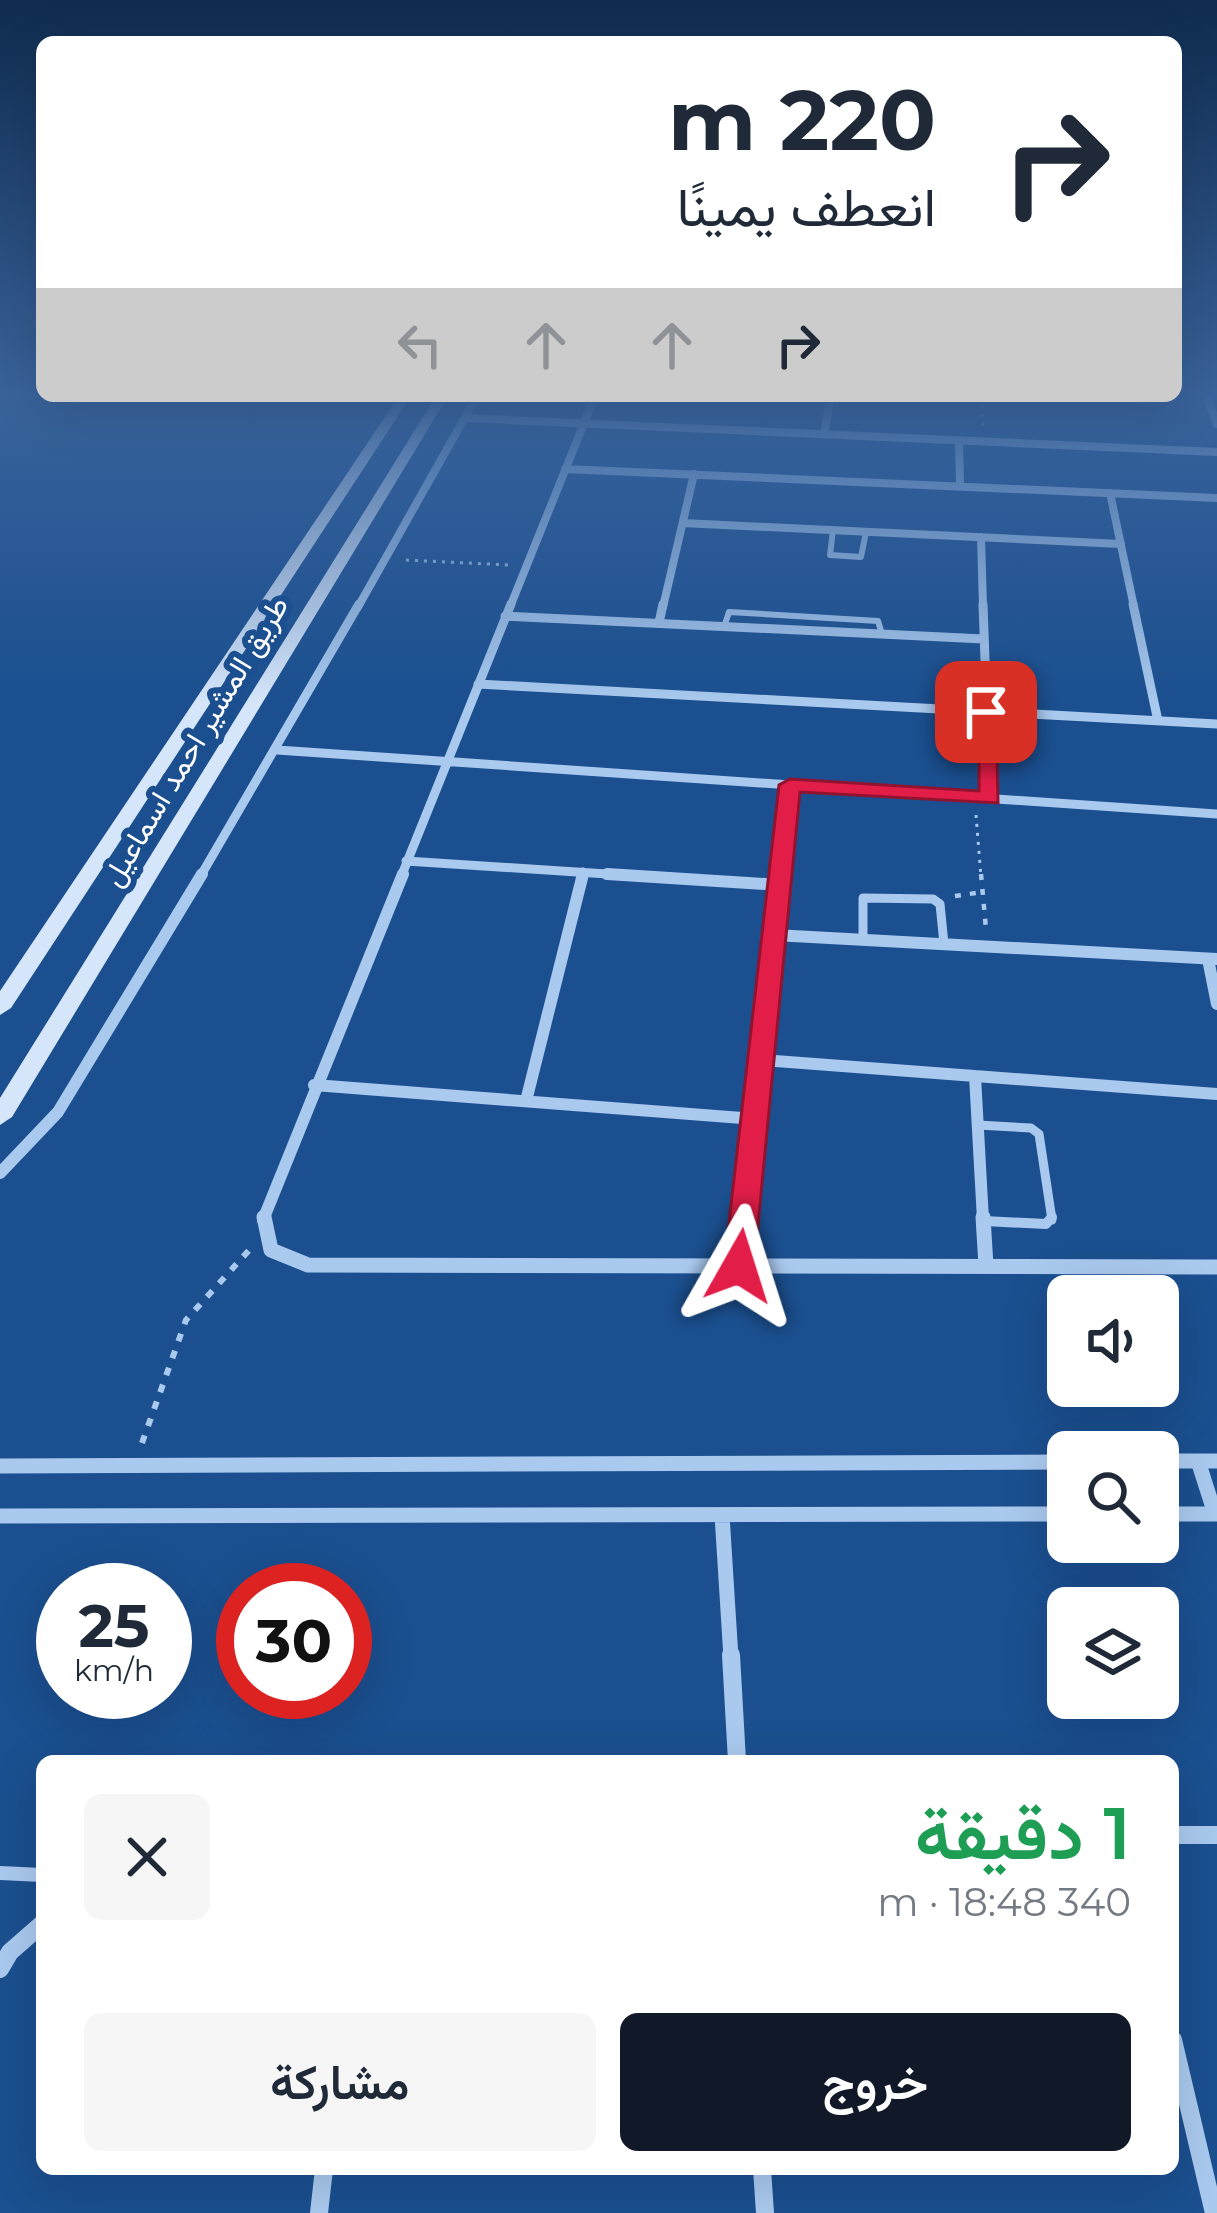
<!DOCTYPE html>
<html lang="ar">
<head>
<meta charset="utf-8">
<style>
  body { margin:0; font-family:Montserrat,Vazirmatn,sans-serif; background:#f6f6f7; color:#1f2937; direction:rtl; height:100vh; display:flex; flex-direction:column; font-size:45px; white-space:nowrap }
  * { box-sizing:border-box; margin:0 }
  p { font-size:39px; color:#747a83 }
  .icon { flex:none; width:66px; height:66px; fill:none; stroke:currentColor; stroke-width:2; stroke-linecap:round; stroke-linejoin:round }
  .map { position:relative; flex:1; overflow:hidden; direction:ltr }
  .drawer { position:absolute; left:36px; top:1755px; width:1143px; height:420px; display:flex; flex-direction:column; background:#fff; border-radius:18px; box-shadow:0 12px 48px #0002; direction:rtl }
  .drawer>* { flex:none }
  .guide { position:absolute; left:36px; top:36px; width:1146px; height:366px; border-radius:18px; box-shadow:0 12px 48px #0002; direction:rtl; background:#fff; color:#1f2937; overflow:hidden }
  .tools { position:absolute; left:1047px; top:1275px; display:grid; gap:24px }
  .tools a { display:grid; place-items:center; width:132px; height:132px; border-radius:18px; background:#fff; box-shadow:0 12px 48px #0002; font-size:60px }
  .speed { position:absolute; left:36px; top:1563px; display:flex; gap:24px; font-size:60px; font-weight:700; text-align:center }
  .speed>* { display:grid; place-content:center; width:156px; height:156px; border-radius:50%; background:#fff; box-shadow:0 12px 48px #0002; line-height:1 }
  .speed small { font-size:30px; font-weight:400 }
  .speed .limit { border:18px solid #d22; background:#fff; color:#111 }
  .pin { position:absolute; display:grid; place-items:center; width:102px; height:102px; color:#fff; margin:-51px; border-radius:24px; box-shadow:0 6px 18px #0006 }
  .me { position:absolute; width:132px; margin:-66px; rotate:6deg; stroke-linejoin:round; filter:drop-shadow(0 0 9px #0008) }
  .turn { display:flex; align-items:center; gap:42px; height:252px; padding:0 48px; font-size:54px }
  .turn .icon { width:156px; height:156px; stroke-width:2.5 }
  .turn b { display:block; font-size:84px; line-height:102px }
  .lanes { display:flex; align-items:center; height:114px; padding:0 48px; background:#0003; justify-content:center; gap:60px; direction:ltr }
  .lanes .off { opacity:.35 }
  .round { display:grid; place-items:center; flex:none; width:126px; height:126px; border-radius:18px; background:#f6f6f7 }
  .headline { display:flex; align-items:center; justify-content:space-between; height:204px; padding:0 48px }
  h1 { font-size:72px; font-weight:600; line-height:90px; color:#1e9e55 }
  .cta { display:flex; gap:24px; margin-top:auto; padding:24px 48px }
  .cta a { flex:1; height:138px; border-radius:18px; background:#111827; color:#fff; font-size:48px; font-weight:600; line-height:138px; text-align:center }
  .cta a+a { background:#f6f6f7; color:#1f2937 }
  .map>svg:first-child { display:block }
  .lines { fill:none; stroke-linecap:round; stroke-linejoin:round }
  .path-far2 { stroke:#a9c9ee; stroke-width:3; stroke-dasharray:3 6; stroke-linecap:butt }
  .path-far1 { stroke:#a9c9ee; stroke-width:4.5; stroke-dasharray:6 9; stroke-linecap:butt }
  .path { stroke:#a9c9ee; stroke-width:6; stroke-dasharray:8 10; stroke-linecap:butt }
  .lane-far3 { stroke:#a9c9ee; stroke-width:6 }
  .lane-far2 { stroke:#a9c9ee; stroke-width:9 }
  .lane-far1 { stroke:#a9c9ee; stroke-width:10 }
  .lane { stroke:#a9c9ee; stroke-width:14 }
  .street-far4 { stroke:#a9c9ee; stroke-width:8 }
  .street-far3 { stroke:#a9c9ee; stroke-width:9 }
  .street-far2 { stroke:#a9c9ee; stroke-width:12 }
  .street-far1 { stroke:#a9c9ee; stroke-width:15 }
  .street { stroke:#a9c9ee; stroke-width:18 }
  .secondary { fill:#d6e6fa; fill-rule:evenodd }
  .route { fill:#e11d48; stroke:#92132f; stroke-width:3 }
  .labels { text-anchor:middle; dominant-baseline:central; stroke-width:12; stroke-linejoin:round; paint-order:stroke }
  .far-street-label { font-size:30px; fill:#fff; stroke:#1b4f8f }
</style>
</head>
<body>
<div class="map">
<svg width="1217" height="2213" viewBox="0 0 1217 2213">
  <rect width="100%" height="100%" fill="#1b4f8f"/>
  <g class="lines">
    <path class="path-far2" d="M981,396L983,426
      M406,560L508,565
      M976,815L981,877"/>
    <path class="path-far1" d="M981,874L986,929
      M955,896L983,892"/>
    <path class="path" d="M142,1443L186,1320L251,1248"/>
    <path class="lane-far3" d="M833,530L830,555L861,557L866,532
      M724,627L729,612L878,621L882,634"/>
    <path class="lane-far2" d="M863,940V898L933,899L940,904L944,944
      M978,1125L1031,1128L1039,1134L1052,1220"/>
    <path class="lane-far1" d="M984,1221L1046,1224L1052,1217"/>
    <path class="lane" d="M0,1873L42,1875"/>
    <path class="street-far4" d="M1206,394L1217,424
      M465,418L1217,452
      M824,434L831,396
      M959,440L960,486
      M565,469L1217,498
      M1110,493L1134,607
      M683,523L1121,544
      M981,537L983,607
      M358,607L477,396
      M510,607L595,396
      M663,607L694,474"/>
    <path class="street-far3" d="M983,604L990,799
      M1133,604L1158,721
      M505,616L984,639
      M659,623L663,604
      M478,684L1217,724
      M277,750L1217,814
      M406,861L653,877
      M200,877L359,604
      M401,877L511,604
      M582,877L583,872
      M780,877L790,785"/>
    <path class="street-far2" d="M607,874L780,885
      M774,935L1217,959
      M1208,959L1217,1004
      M761,1060L1217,1094
      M975,1076L983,1220
      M314,1085L755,1119
      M526,1101L583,874
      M0,1173L58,1112L202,874
      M263,1220L403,874
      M744,1220L781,874"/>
    <path class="street-far1" d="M264,1217L271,1250L308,1265L1217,1267
      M983,1217L986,1266
      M739,1266L744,1217
      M1158,1461H1217
      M1198,1461L1215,1514
      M0,1466L1068,1462
      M1158,1514H1217
      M722,1515L731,1658
      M0,1516L1068,1514"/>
    <path class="street" d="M731,1655L737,1761
      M1173,1835H1217
      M0,1969L10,1952L42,1924
      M1173,2040L1214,2213
      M762,2169L765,2213
      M319,2213L324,2169"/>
    <path class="secondary" d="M399,396H411L11,1008L0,1015V991Z
      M436,396H448L12,1117L0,1125V1098Z"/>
  </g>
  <linearGradient id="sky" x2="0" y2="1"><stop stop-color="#0f2b4f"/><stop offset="0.56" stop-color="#39639b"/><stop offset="1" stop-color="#39639b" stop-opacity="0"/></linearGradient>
  <rect width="1217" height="704" fill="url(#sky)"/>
  <path class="route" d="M979,707L996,712L998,803L800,792L754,1266L739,1276L728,1273L724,1266L779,785L790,779L979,791Z"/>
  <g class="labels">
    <g class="far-street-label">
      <text transform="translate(195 741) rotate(-59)">طريق المشير احمد اسماعيل</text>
    </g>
  </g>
</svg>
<div class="tools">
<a><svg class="icon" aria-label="sound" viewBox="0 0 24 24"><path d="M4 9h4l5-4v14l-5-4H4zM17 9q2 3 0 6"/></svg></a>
<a><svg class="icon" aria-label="search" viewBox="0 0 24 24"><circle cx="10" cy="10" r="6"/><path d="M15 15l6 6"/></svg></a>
<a><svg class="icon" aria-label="layers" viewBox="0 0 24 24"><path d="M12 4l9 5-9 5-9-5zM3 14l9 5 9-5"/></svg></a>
</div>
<div class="speed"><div>25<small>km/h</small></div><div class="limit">30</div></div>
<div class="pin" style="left:986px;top:712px;background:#d93025"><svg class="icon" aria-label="arrive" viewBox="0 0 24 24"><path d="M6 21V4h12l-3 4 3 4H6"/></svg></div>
<svg class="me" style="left:739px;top:1266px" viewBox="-20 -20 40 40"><path d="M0-17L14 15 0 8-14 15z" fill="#e11d48" stroke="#fff" stroke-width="4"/></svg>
<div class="guide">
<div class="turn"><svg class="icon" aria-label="right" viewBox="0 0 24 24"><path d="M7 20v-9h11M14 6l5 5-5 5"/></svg><div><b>220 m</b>انعطف يمينًا</div></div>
<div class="lanes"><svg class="icon off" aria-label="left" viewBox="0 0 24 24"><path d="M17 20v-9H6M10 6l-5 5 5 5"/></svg><svg class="icon off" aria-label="ahead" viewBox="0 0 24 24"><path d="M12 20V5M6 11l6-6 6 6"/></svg><svg class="icon off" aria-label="ahead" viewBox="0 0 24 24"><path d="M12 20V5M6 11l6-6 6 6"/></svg><svg class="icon" aria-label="right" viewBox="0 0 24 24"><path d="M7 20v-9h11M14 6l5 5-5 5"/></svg></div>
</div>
<section class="drawer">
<div class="headline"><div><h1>1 دقيقة</h1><p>340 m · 18:48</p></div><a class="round"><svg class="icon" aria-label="close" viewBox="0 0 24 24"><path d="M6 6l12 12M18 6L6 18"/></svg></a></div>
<div class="cta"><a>خروج</a><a>مشاركة</a></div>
</section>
</div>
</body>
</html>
